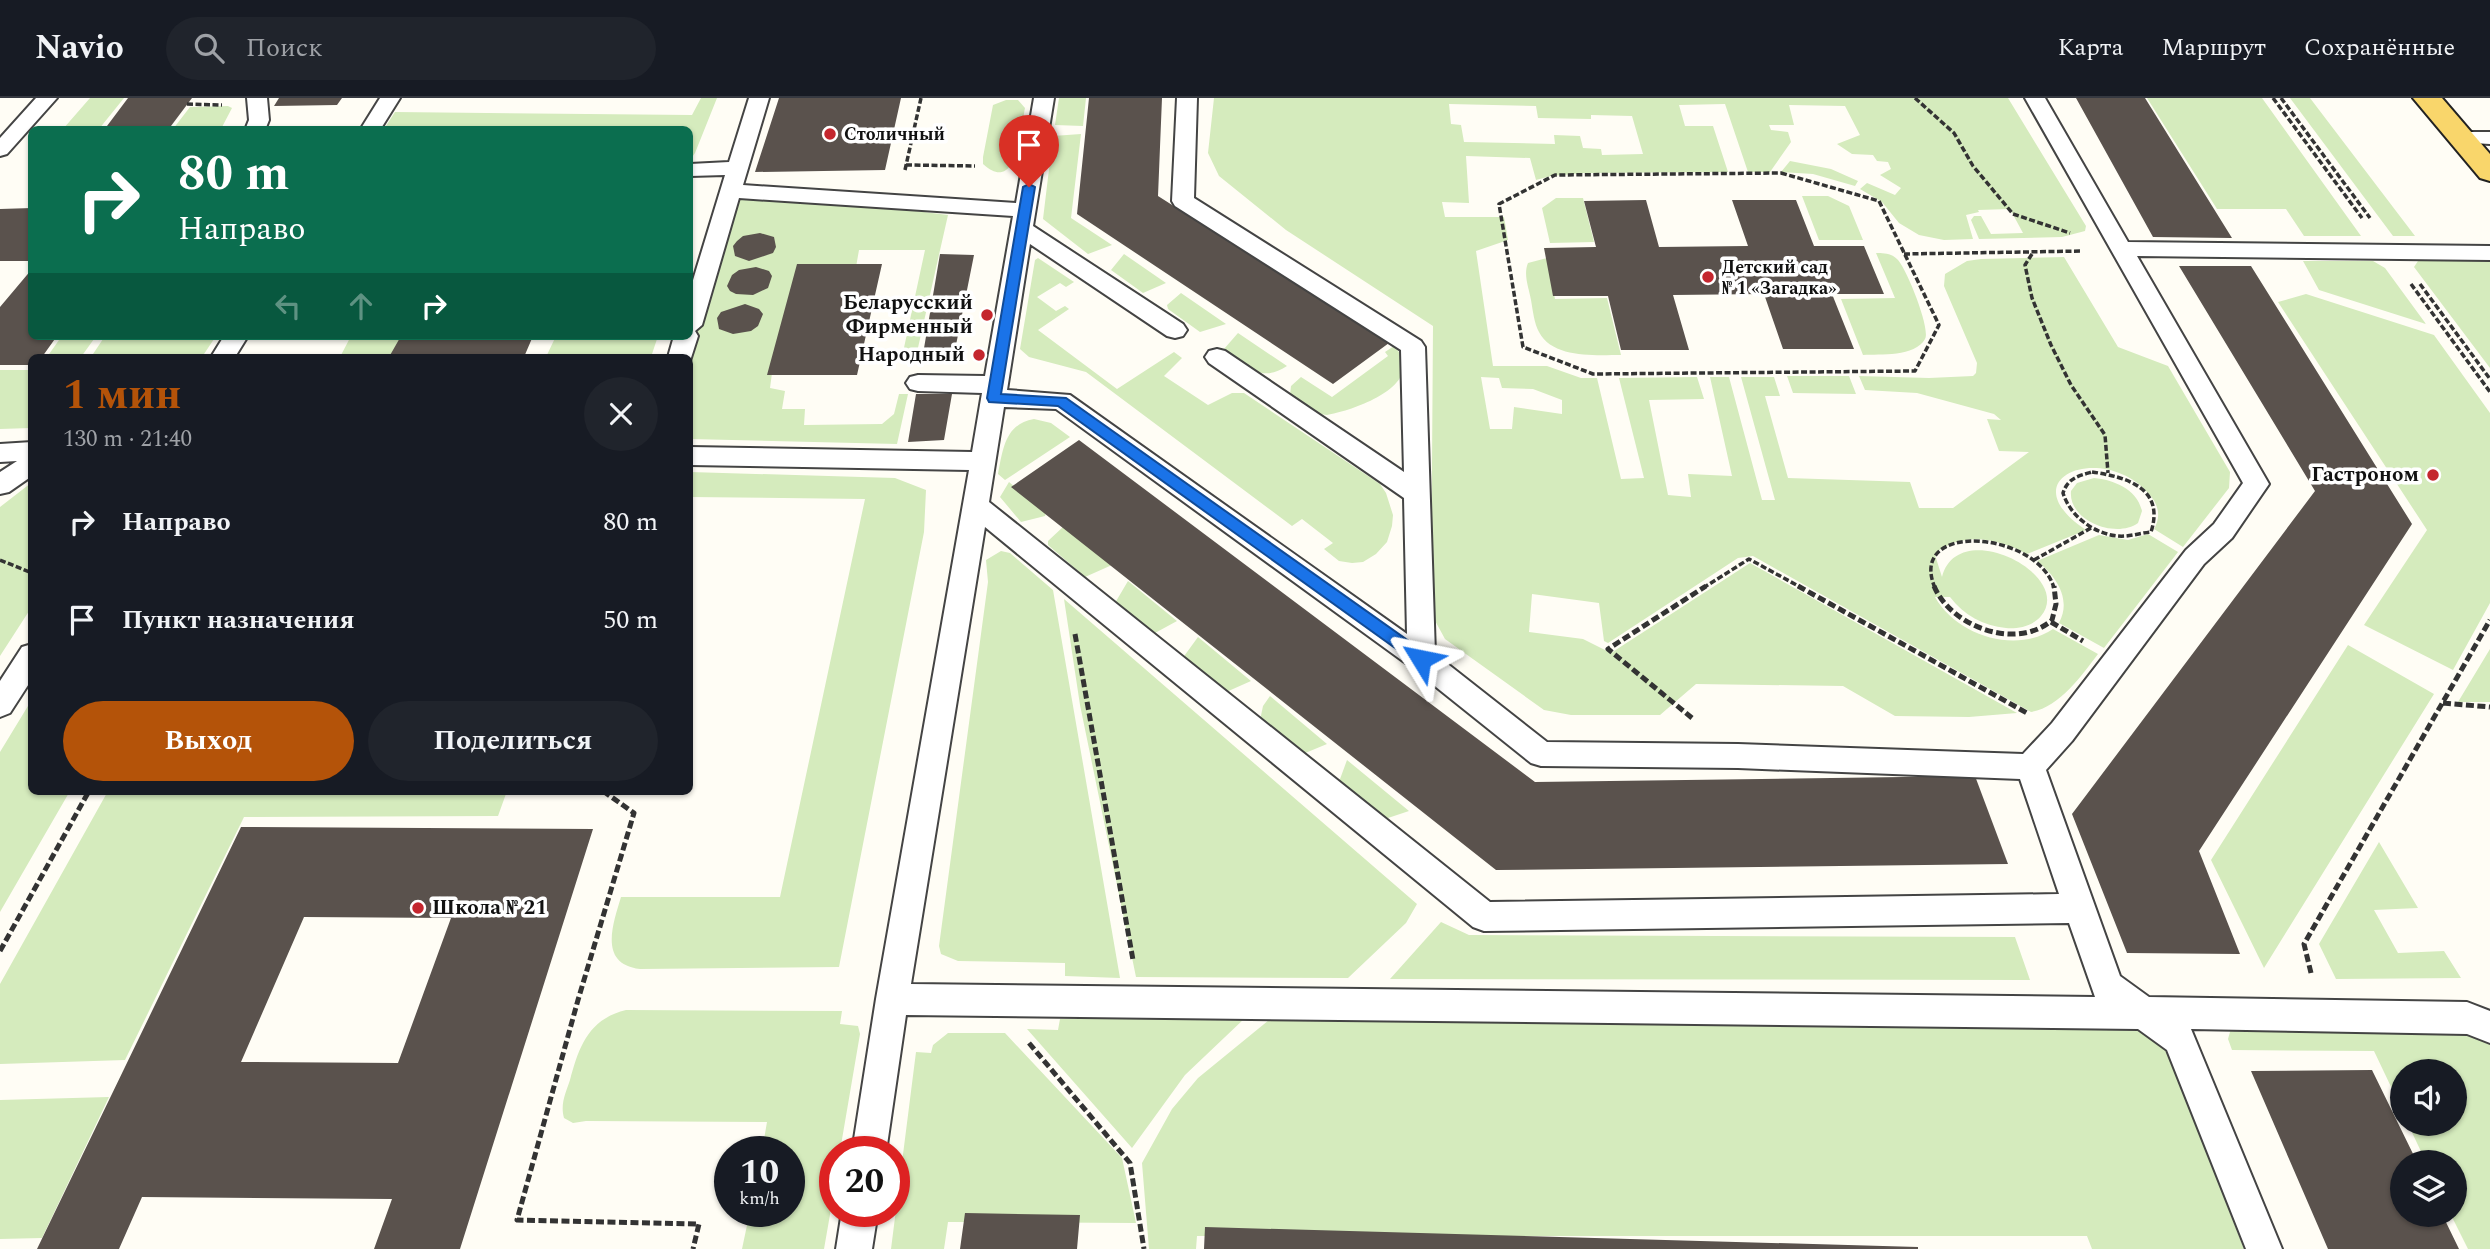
<!DOCTYPE html>
<html lang="ru">
<head>
<meta charset="utf-8">
<style>
  body { margin:0; font-family:Spectral,serif; background:#20242c; color:#f1f3f6; height:100vh; display:flex; flex-direction:column; font-size:26px; white-space:nowrap }
  * { box-sizing:border-box; margin:0 }
  p { font-size:23px; color:#9ea1a6 }
  .icon { flex:none; width:38px; height:38px; fill:none; stroke:currentColor; stroke-width:2; stroke-linecap:round; stroke-linejoin:round }
  .map { position:relative; flex:1; overflow:hidden }
  .sheet { position:absolute; left:28px; top:256px; width:665px; height:441px; display:flex; flex-direction:column; background:#171b24; border-radius:10px; box-shadow:0 2px 5px #0004 }
  .sheet>* { flex:none }
  .guide { position:absolute; left:28px; top:28px; width:665px; height:214px; border-radius:10px; box-shadow:0 2px 5px #0004; background:#0b6e4f; color:#fff; overflow:hidden }
  .fabs { position:absolute; left:2390px; top:961px; display:grid; gap:14px }
  .fabs a { display:grid; place-items:center; width:77px; height:77px; border-radius:50%; background:#171b24; box-shadow:0 2px 5px #0004; font-size:35px }
  .speed { position:absolute; left:714px; top:1038px; display:flex; gap:14px; font-size:35px; font-weight:700; text-align:center }
  .speed>* { display:grid; place-content:center; width:91px; height:91px; border-radius:50%; background:#171b24; box-shadow:0 2px 5px #0004; line-height:1 }
  .speed small { font-size:18px; font-weight:400 }
  .speed .limit { border:10px solid #d22; background:#fff; color:#111 }
  .pin { position:absolute; display:grid; place-items:center; width:60px; height:60px; color:#fff; margin:-72px -30px; border-radius:50% 50% 50% 0; rotate:-45deg; box-shadow:0 0 7px #0007 }
  .pin .icon { rotate:45deg }
  .me { position:absolute; width:77px; margin:-38px; rotate:305deg; stroke-linejoin:round; filter:drop-shadow(0 0 5px #0008) }
  .turn { display:flex; align-items:center; gap:24px; height:147px; padding:0 35px; font-size:32px }
  .turn .icon { width:91px; height:91px; stroke-width:2.5 }
  .turn b { display:block; font-size:49px; line-height:60px }
  .lanes { display:flex; align-items:center; height:66px; padding:0 35px; background:#0003; justify-content:center; gap:35px; direction:ltr }
  .lanes .off { opacity:.35 }
  .round { display:grid; place-items:center; flex:none; width:74px; height:74px; border-radius:37px; background:#20242c }
  .overview { display:flex; align-items:center; justify-content:space-between; height:119px; padding:0 35px }
  h1 { font-size:42px; font-weight:700; line-height:52px; color:#b45309 }
  .cta { display:flex; gap:14px; margin-top:auto; padding:14px 35px }
  .cta a { flex:1; height:80px; border-radius:42px; background:#b45309; color:#fff; font-size:28px; font-weight:700; line-height:80px; text-align:center }
  .cta a+a { background:#20242c; color:#f1f3f6 }
  ul { padding:0; list-style:none }
  li { display:flex; align-items:center; gap:21px; height:98px; padding:0 35px }
  li div { flex:1 }
  li b { display:block; font-size:26px }
  li em { font-style:normal }
  header { display:flex; align-items:center; gap:42px; box-sizing:border-box; height:98px; padding:0 35px; background:#171b24; border-bottom:2px solid #363941 }
  header strong { font-size:33px }
  nav { display:flex; gap:38px; margin-inline-start:auto; font-size:24px }
  .search { width:490px; height:63px; background:#20242c; display:flex; align-items:center; gap:18px; box-sizing:border-box; padding:0 24px; border-radius:38px; color:#9ea1a6; font-size:26px }
  .map>svg:first-child { display:block }
  .green { fill:#d5ebbd; fill-rule:evenodd }
  .building { fill:#5a524d; fill-rule:evenodd }
  .lines { fill:none; stroke-linecap:round; stroke-linejoin:round }
  .lane-casing { stroke:#444; stroke-width:4 }
  .primary-casing { stroke:#222; stroke-width:4 }
  .path-far1 { stroke:#333; stroke-width:3.5; stroke-dasharray:6 2.5; stroke-linecap:butt }
  .path { stroke:#333; stroke-width:5; stroke-dasharray:8 3.5; stroke-linecap:butt }
  .lane { fill:#fff; fill-rule:evenodd }
  .primary { fill:#f9d66b; fill-rule:evenodd }
  .route { fill:#1a73e8; stroke:#114b97; stroke-width:2 }
  .poi-dot { fill:#c4262e; stroke:#fff; stroke-width:2.5 }
  .labels { text-anchor:middle; dominant-baseline:central; stroke-width:7; stroke-linejoin:round; paint-order:stroke }
  .far-poi-label { font-size:18px; font-weight:bold; fill:#111; stroke:#fff; text-anchor:start }
  .poi-label { font-size:21px; font-weight:bold; fill:#111; stroke:#fff; text-anchor:end }
</style>
</head>
<body>
<header>
<strong>Navio</strong>
<div class="search"><svg class="icon" aria-label="search" viewBox="0 0 24 24"><circle cx="10" cy="10" r="6"/><path d="M15 15l6 6"/></svg>Поиск</div>
<nav><a>Карта</a><a>Маршрут</a><a>Сохранённые</a></nav>
</header>
<div class="map">
<svg width="2490" height="1151" viewBox="0 0 2490 1151">
  <rect width="100%" height="100%" fill="#fffdf5"/>
  <path class="green" d="M90,0H124L99,31H63Z
    M701,0H717L695,55L690,62V32L384,31L395,14L692,17Z
    M1059,0H1086L1083,28L1055,27Z
    M1214,0H2008L2086,128L2085,133L2062,139L1979,141L1971,122L1974,118H1981L1991,136L2023,135L2010,111L1978,112L1979,114L1966,117L1973,141L1944,142L1919,137L1899,125L1882,104L1860,91L1867,85L1895,97L1901,90L1880,77L1891,71L1888,64L1877,63L1873,57L1852,56L1837,46L1860,37L1845,8L1789,7L1794,27H1769L1771,32L1788,34L1791,44L1770,74H1748L1725,6L1679,7L1685,28H1713L1728,74L1584,75L1551,78L1536,82L1530,60L1466,58L1469,105L1442,104L1445,119H1504L1508,142L1476,153L1493,268H1547L1581,280H1597L1621,381L1644,380L1619,280L1697,279L1704,301L1649,302L1668,397L1691,399L1688,376L1732,378L1710,279H1729L1762,402H1775L1741,279H1774L1780,298H1765L1788,380L1910,384L1919,410H1953L2029,354L1999,353L1987,321L2001,322L1994,316L1917,295L1865,292L1859,278L1929,280L1973,278L1976,275L1977,265L1944,188L1945,176L1967,163L1981,161L2064,159L2118,249L2168,268L2230,374L2229,390L2183,449L2154,431C2161,419 2159,407 2149,396C2104,343 2007,379 2086,432L2027,456C1999,441 1964,433 1937,454L1935,457L1942,479C1958,417 2075,477 2041,518C2033,528 2018,531 2006,530C1983,528 1964,517 1950,499H1935C1957,538 2016,556 2053,531L2098,556C2081,578 2060,609 2031,614L1753,458L1738,460L1608,545L1604,543L1599,505L1532,496L1529,534L1583,541L1611,555L1750,465L2017,615L1969,619L1895,618L1843,588L1696,586L1660,617H1571L1544,612L1445,541L1433,519L1431,507L1433,228L1286,132L1219,78L1208,55ZM1449,6L1536,8L1538,20L1591,21V17L1632,18L1643,56L1602,57L1601,51L1583,50L1580,38L1554,37L1555,46L1464,44L1461,27L1451,26ZM1481,279L1499,280L1502,290L1533,291L1562,302V316L1514,309L1512,331H1490Z
    M2147,0H2262L2361,138H2304L2286,111H2217Z
    M2290,0H2310L2415,138H2393Z
    M1006,2H1018L1025,10C1021,28 1018,98 983,66V59L993,7Z
    M228,8L232,10L221,31H173L190,9Z
    M1081,36L1071,120L1112,147L1088,156L1043,121L1053,38Z
    M1790,63L1831,71L1858,83L1855,88L1813,76L1781,74Z
    M1802,98H1828L1849,108L1863,142H1819Z
    M739,100L908,112L948,117L915,263L902,259L925,152H859L856,169L772,275L770,290L785,293L782,311H805L804,327L882,326L894,316L899,296H908L897,346L690,341V259H681L690,238L705,171Z
    M1556,100H1583L1594,144L1550,145L1542,110Z
    M1876,155C1883,155 1891,155 1897,161C1906,169 1931,231 1925,241C1915,259 1880,256 1863,257L1841,201L1895,200Z
    M1124,156L1166,185L1143,195L1111,172Z
    M1038,160L1074,184L1066,189L1060,185L1037,199L1056,213L1065,208L1069,211L1038,232L1117,291L1174,254L1182,260L1164,278L1208,307L1232,295H1244L1380,386L1386,395L1393,417L1392,428L1387,444L1376,456L1363,464L1352,465L1339,463L1324,451L1333,445L1302,421L1292,428L1086,274L1029,259L1020,251L1035,162Z
    M1547,160L1555,201L1607,200L1621,257C1596,257 1553,261 1539,234C1534,225 1533,213 1531,202C1529,190 1523,177 1528,165Z
    M2303,163H2373L2385,170L2426,226L2319,192Z
    M2418,163H2490V270L2414,169Z
    M1181,195L1226,226L1200,234L1168,211L1167,207Z
    M2306,196L2434,237L2490,315V505L2453,572L2364,527L2427,432L2278,204Z
    M1238,235L1287,268C1260,286 1247,267 1224,251Z
    M201,238H216L202,259H91L103,241H199Z
    M351,238H405L394,259H340Z
    M556,238H658L651,259H546Z
    M94,241L81,259H47L59,242Z
    M1394,248C1430,286 1355,312 1327,317L1320,316L1290,297L1291,288L1301,279L1332,299L1388,258L1385,254Z
    M0,272H31V330L0,331Z
    M1849,278L1856,296L1793,295L1787,278Z
    M1034,321L1051,325L1070,339L1005,382L998,376C1003,351 1005,326 1034,321Z
    M690,374L895,380L926,392L924,434L839,869L640,871C598,866 613,826 621,799H780L865,401L690,399Z
    M2094,380C2114,382 2137,391 2142,413L2138,425C2116,441 2068,423 2071,393L2077,385Z
    M1009,384L1046,415L1045,418L1021,424L1000,399Z
    M31,385V510L0,558V409Z
    M1064,428L1112,467L1085,479L1048,447V443Z
    M2148,436L2178,454L2104,550L2059,525C2072,501 2056,478 2037,463L2099,437L2128,442Z
    M1001,453L1010,455L1053,492L1120,880L1065,878V865L958,863L941,856L939,848L988,484L986,462Z
    M1128,483L1177,523L1155,535L1149,532L1115,505Z
    M1064,501L1417,806L1406,825L1348,880L1136,879L1080,607Z
    M1198,539L1251,583L1224,595L1182,561Z
    M2348,547L2434,596L2264,870L2211,762Z
    M2490,551V604H2458Z
    M1270,598L1327,646L1298,658L1259,627L1263,608Z
    M31,603L32,693H70L0,814V654Z
    M1347,662L1409,713L1379,723L1336,692Z
    M108,693H507L498,718L244,719L125,962L0,966V886Z
    M2379,744L2418,810L2374,812L2398,855L2444,853L2461,880L2336,881L2319,846Z
    M1441,824L1469,837L2015,839L2030,882L1390,881Z
    M626,912L842,913L840,926L858,928L860,936L840,1053L835,1054V1088L824,1151H742L750,1113H789V1054L762,1053L767,1024L586,1023L573,1025L564,1020C560,1006 566,994 570,982C579,948 589,921 626,912Z
    M1245,920L1185,977L1132,1050L1027,931L1058,932L1060,921Z
    M1269,922L2151,928L2170,960L2244,1151H2092L2087,1138H1197L1196,1151H1149L1142,1065L1172,1011L1198,980Z
    M2232,927L2455,933L2490,942V1151H2468L2451,1117L2455,1116V1064H2426L2408,1026H2455V973H2403V1014L2374,953L2232,952L2228,941Z
    M948,935H1005L1122,1060L1136,1125L948,1124L944,1151H891L916,954L931,955L933,947Z
    M109,999L42,1140L0,1141V1002Z"/>
  <path class="building" d="M128,0H192L168,32H104Z
    M279,0H342L337,7L274,8Z
    M779,0H901L885,72L755,74Z
    M1089,0H1162L1158,98L1389,245L1333,286L1077,116Z
    M2076,0H2145L2232,140L2153,139Z
    M1646,102L1659,149L1748,148L1732,102H1796L1814,148H1864L1884,196H1832L1854,251H1783L1764,196L1673,197L1689,252H1621L1608,198H1553L1544,150L1596,149L1584,103Z
    M32,110V163H0V111Z
    M760,135L774,139L776,149L773,155L749,163L735,158L733,148L737,143L743,138Z
    M940,156L974,157L953,262H922Z
    M797,166H882L857,277H767Z
    M2179,168H2251L2412,426L2199,753L2240,856L2127,855L2072,716L2315,393Z
    M756,169L769,173L772,178L768,190L753,197L736,196L730,193L727,188L732,177L739,172Z
    M32,171V238H57L42,259H32V267H0V209Z
    M745,206L759,211L763,216L758,228L751,233L733,236L719,231L717,220L721,214Z
    M401,238H533L524,259H389Z
    M916,296H952L944,342L908,344Z
    M1079,342L1535,684L1975,678L2008,766L1496,772L1011,389Z
    M241,729L593,731L460,1151H374L392,1101L142,1099L119,1151H37ZM304,819L451,820L398,965L241,964Z
    M2372,972L2417,1064H2403V1116H2442L2459,1151H2328L2251,973Z
    M965,1115L1080,1117L1077,1151H960Z
    M1205,1129L1918,1149V1151H1204Z"/>
  <g class="lines">
    <defs>
      <path id="lane" d="M36,0H57L7,56L0,58V40Z
        M247,0H267L269,22L265,32H245L249,22Z
        M380,0H400L380,32H360Z
        M749,0H769L743,87L1016,105L1034,0H1054L1033,128L1183,226L1187,232L1183,238L1175,240L1167,238L1030,146L1007,292L1070,297L1407,536L1404,400L1209,265L1205,259L1209,253L1217,251L1225,253L1404,374L1401,252L1175,108L1172,103L1177,0H1197L1194,100L1421,243L1425,249L1435,556L1547,644L1738,646L2023,656L2052,625L2186,452L2214,426L2243,385L2025,0H2045L2128,144L2490,148V162L2137,158L2269,386L2232,440L2204,466L2072,643L2046,672L2120,878L2149,899L2467,904L2490,913V945L2467,936L2191,931L2282,1151H2246L2167,952L2138,931L906,917L886,1054H852L876,901L969,372L690,367V349L972,354L982,295L918,293L910,291L906,285L910,279L918,277L985,278L1013,118L739,100L702,227L695,233L698,238L690,263V259H668L674,238H690V192L725,77L690,78V66L729,64ZM1004,309L1056,311L1411,569L1531,665L1541,668L1738,670L2020,681L2059,796L1490,804L989,404ZM985,429L1473,829L1484,833L2069,825L2095,899L911,886Z
        M2462,34H2490V46L2455,44L2452,40L2455,36Z
        M224,238H248L235,259H211Z
        M32,344V378L9,394L0,396V374L17,363L0,364V346Z
        M32,546V581L10,615L0,619V583L22,549Z
        M842,1113H878L872,1151H836Z"/>
      <path id="primary" d="M2413,0H2442L2490,56V83L2480,80Z"/>
    </defs>
    <use href="#lane" class="lane-casing"/>
    <use href="#primary" class="primary-casing"/>
    <path class="path-far1" d="M1915,0L1954,35L1973,68L2013,116L2070,135
      M2273,0L2362,120
      M2281,0L2370,120
      M187,6L222,7
      M906,67L975,68
      M905,72L921,0
      M1781,75L1879,103L1939,227L1915,273L1593,276L1523,249L1499,106L1555,77Z
      M1904,156L2082,153
      M2032,156L2025,167L2032,200L2051,247L2071,287L2105,337L2108,375
      M2411,186L2490,294
      M2420,186L2490,281
      M2092,374C2128,379 2165,391 2151,434C2140,435 2129,439 2118,438C2094,436 2070,418 2063,395C2068,380 2078,378 2092,374Z
      M0,462L32,475
      M2034,462L2091,430
      M1703,490L1749,461L1802,490
      M1935,490C1906,422 2038,433 2054,490"/>
    <path class="path" d="M1798,488L2027,615
      M1934,488C1951,529 2017,553 2052,522L2056,506L2054,488
      M2051,524L2083,543
      M1075,536L1133,862
      M2443,605L2490,609
      M1692,620L1608,551L1706,488
      M603,693L634,715L578,902L517,1122L699,1126L693,1151
      M0,853L89,693
      M2311,875L2304,846L2490,522
      M1029,945L1130,1065L1144,1151"/>
    <use href="#lane" class="lane"/>
    <use href="#primary" class="primary"/>
  </g>
  <path class="route" d="M1029,86L1035,89L1001,296L1066,300L1427,556L1429,561L1427,565H1416L1058,308L989,304L987,300L1023,89Z"/>
  <g class="poi-dot">
    <circle cx="830" cy="36" r="7"/>
    <circle cx="1708" cy="179" r="7"/>
    <circle cx="987" cy="217" r="7"/>
    <circle cx="979" cy="257" r="7"/>
    <circle cx="2433" cy="377" r="7"/>
    <circle cx="418" cy="810" r="7"/>
  </g>
  <g class="labels">
    <g class="far-poi-label">
      <text x="844" y="36">Столичный</text>
      <text x="1722" y="169">Детский сад<tspan x="1722" dy="21">№ 1 «Загадка»</tspan></text>
    </g>
    <g class="poi-label">
      <text x="973" y="205">Беларусский<tspan x="973" dy="24">Фирменный</tspan></text>
      <text x="965" y="257">Народный</text>
      <text x="2419" y="377">Гастроном</text>
      <text x="432" y="810" text-anchor="start">Школа № 21</text>
    </g>
  </g>
</svg>
<div class="fabs">
<a><svg class="icon" aria-label="sound" viewBox="0 0 24 24"><path d="M4 9h4l5-4v14l-5-4H4zM17 9q2 3 0 6"/></svg></a>
<a><svg class="icon" aria-label="layers" viewBox="0 0 24 24"><path d="M12 4l9 5-9 5-9-5zM3 14l9 5 9-5"/></svg></a>
</div>
<div class="speed"><div>10<small>km/h</small></div><div class="limit">20</div></div>
<div class="pin" style="left:1029px;top:89px;background:#d93025"><svg class="icon" aria-label="arrive" viewBox="0 0 24 24"><path d="M6 21V4h12l-3 4 3 4H6"/></svg></div>
<svg class="me" style="left:1421px;top:561px" viewBox="-20 -20 40 40"><path d="M0-17L14 15 0 8-14 15z" fill="#1a73e8" stroke="#fff" stroke-width="4"/></svg>
<div class="guide">
<div class="turn"><svg class="icon" aria-label="right" viewBox="0 0 24 24"><path d="M7 20v-9h11M14 6l5 5-5 5"/></svg><div><b>80 m</b>Направо</div></div>
<div class="lanes"><svg class="icon off" aria-label="left" viewBox="0 0 24 24"><path d="M17 20v-9H6M10 6l-5 5 5 5"/></svg><svg class="icon off" aria-label="ahead" viewBox="0 0 24 24"><path d="M12 20V5M6 11l6-6 6 6"/></svg><svg class="icon" aria-label="right" viewBox="0 0 24 24"><path d="M7 20v-9h11M14 6l5 5-5 5"/></svg></div>
</div>
<section class="sheet">
<div class="overview"><div><h1>1 мин</h1><p>130 m · 21:40</p></div><a class="round"><svg class="icon" aria-label="close" viewBox="0 0 24 24"><path d="M6 6l12 12M18 6L6 18"/></svg></a></div>
<ul>
<li><svg class="icon" aria-label="right" viewBox="0 0 24 24"><path d="M7 20v-9h11M14 6l5 5-5 5"/></svg><div><b>Направо</b></div><em>80 m</em></li>
<li><svg class="icon" aria-label="arrive" viewBox="0 0 24 24"><path d="M6 21V4h12l-3 4 3 4H6"/></svg><div><b>Пункт назначения</b></div><em>50 m</em></li>
</ul>
<div class="cta"><a>Выход</a><a>Поделиться</a></div>
</section>
</div>
</body>
</html>
